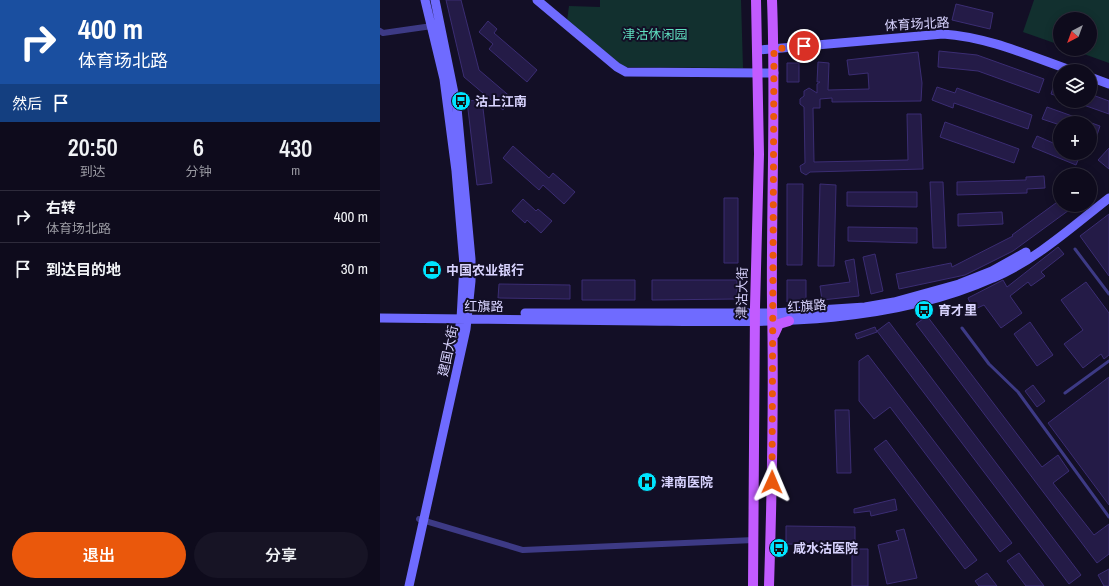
<!DOCTYPE html>
<html lang="zh">
<head>
<meta charset="utf-8">
<style>
  body { margin:0; font-family:"Archivo Narrow","Noto Sans SC",sans-serif; background:#171425; color:#f1f3f6; height:100vh; display:flex; flex-direction:column; font-size:15px; white-space:nowrap }
  * { box-sizing:border-box; margin:0 }
  p { font-size:13px; color:#9b9ba3 }
  .icon { flex:none; width:22px; height:22px; fill:none; stroke:currentColor; stroke-width:2; stroke-linecap:round; stroke-linejoin:round }
  .map { position:relative; flex:1; overflow:hidden }
  .details { display:flex; flex-direction:column; background:#0e0b1c; width:380px }
  .details>* { flex:none }
  .top-card { background:#1a4fa0; color:#fff; overflow:hidden }
  .needle { width:26px; rotate:221deg }
  .controls { position:absolute; left:673px; top:12px; display:grid; gap:8px }
  .controls a { display:grid; place-items:center; width:44px; height:44px; border-radius:50%; background:#0e0b1c; box-shadow:0 2px 10px #0003,0 0 0 1px #2e2b3b; font-size:20px }
  .pin { position:absolute; display:grid; place-items:center; width:34px; height:34px; color:#fff; margin:-17px; border:2px solid #fff; border-radius:50%; box-shadow:0 1px 4px #0007 }
  .me { position:absolute; width:44px; margin:-22px; rotate:1deg; stroke-linejoin:round; filter:drop-shadow(0 0 3px #0008) }
  .turn { display:flex; align-items:center; gap:14px; height:84px; padding:0 12px; font-size:18px }
  .turn .icon { width:52px; height:52px; stroke-width:2.5 }
  .turn b { display:block; font-size:28px; line-height:34px }
  .then { display:flex; align-items:center; height:38px; padding:0 12px; background:#0003; gap:8px; font-size:15px }
  .eta { display:flex; justify-content:space-evenly; align-items:center; height:68px; text-align:center }
  .eta b { font-size:24px; font-weight:600; line-height:28px }
  .button { display:flex; gap:8px; margin-top:auto; padding:8px 12px }
  .button a { flex:1; height:46px; border-radius:24px; background:#ea580c; color:#fff; font-size:16px; font-weight:600; line-height:46px; text-align:center }
  .button a+a { background:#171425; color:#f1f3f6 }
  ul { padding:0; list-style:none }
  li { display:flex; align-items:center; gap:12px; height:52px; padding:0 12px; border-top:1px solid #2e2b3b }
  li div { flex:1 }
  li b { display:block; font-size:15px }
  li em { font-style:normal }
  main { display:flex; flex:1; min-height:0 }
  .map>svg:first-child { display:block }
  .green { fill:#12302f }
  .building { fill:#241b47; stroke:#3b2d73 }
  .lines { fill:none; stroke-linecap:round; stroke-linejoin:round }
  .lane { stroke:#3d3a85; stroke-width:3 }
  .street { stroke:#3d3a85; stroke-width:6 }
  .secondary { stroke:#6f6bff; stroke-width:9 }
  .primary { stroke:#c25bff; stroke-width:10 }
  .route { stroke:#ea580c; stroke-width:7; stroke-dasharray:0 12.6 }
  .labels { text-anchor:middle; dominant-baseline:central; stroke-width:4; stroke-linejoin:round; paint-order:stroke }
  .street-label { font-size:13px; fill:#d9d4ff; stroke:#130f26 }
  .park-label { font-size:13px; fill:#5fe0c0; stroke:#130f26 }
  .poi-label { font-size:13px; font-weight:bold; fill:#d9d4ff; stroke:#130f26; text-anchor:start }
</style>
</head>
<body>
<main>
<section class="details">
<div class="top-card">
<div class="turn"><svg class="icon" aria-label="right" viewBox="0 0 24 24"><path d="M7 20v-9h11M14 6l5 5-5 5"/></svg><div><b>400 m</b>体育场北路</div></div>
<div class="then">然后<svg class="icon" aria-label="arrive" viewBox="0 0 24 24"><path d="M6 21V4h12l-3 4 3 4H6"/></svg></div>
</div>
<div class="eta">
<div><b>20:50</b><p>到达</p></div>
<div><b>6</b><p>分钟</p></div>
<div><b>430</b><p>m</p></div>
</div>
<ul>
<li><svg class="icon" aria-label="right" viewBox="0 0 24 24"><path d="M7 20v-9h11M14 6l5 5-5 5"/></svg><div><b>右转</b><p>体育场北路</p></div><em>400 m</em></li>
<li><svg class="icon" aria-label="arrive" viewBox="0 0 24 24"><path d="M6 21V4h12l-3 4 3 4H6"/></svg><div><b>到达目的地</b></div><em>30 m</em></li>
</ul>
<div class="button"><a>退出</a><a>分享</a></div>
</section>
<div class="map">
<svg width="729" height="586" viewBox="0 0 729 586">
  <rect width="100%" height="100%" fill="#130f26"/>
  <path class="green" d="M220,0H361L363,68L244,67L187,21L189,6L220,7Z
    M654,0H729V63L690,49H710V19H680V45L643,32Z"/>
  <path class="building" d="M66,0H81L99,70L133,99L123,110L84,77Z
    M576,4L613,13L610,29L572,20Z
    M108,21L117,29L114,33L157,70L147,82L109,49L113,44L99,32Z
    M559,51L597,55L664,79L659,93L598,71L558,67Z
    M538,52L542,83L541,101L452,102V98L440,99V108H433L434,162L528,160L527,114H541L543,169L430,172L426,175L421,172L420,166L425,163L424,107L420,104V99L424,96V91L429,88L437,93V84L440,82H437L438,62L449,63L448,90L489,89L488,73L469,75L467,60Z
    M407,63H419V82H407Z
    M675,82L680,84V97L671,94Z
    M557,87L575,93L577,88L652,115L648,129L574,103L573,108L552,100Z
    M710,94L729,101V114L695,102L710,101Z
    M102,100L112,183L97,185L87,101Z
    M667,107L720,126L716,138L710,136V123H680V125L662,119Z
    M565,122L639,149L634,163L560,137Z
    M657,136L680,146V153H701L696,165L652,147Z
    M133,146L169,178L173,173L195,192L184,204L163,185L159,190L123,158Z
    M729,148V169L718,160Z
    M664,176L665,188L647,189V193L577,195V182L646,180V177Z
    M550,182H563L566,248H553Z
    M407,184H423L422,265H407Z
    M440,184L456,185L454,266H438Z
    M467,192H537V207L467,206Z
    M344,198H358V263H344Z
    M143,199L156,211L158,209L172,221L161,233L147,220L145,223L132,211Z
    M680,200V205H696L633,251L585,275L519,289L516,274L571,263L572,267L633,236L632,235Z
    M622,212L623,224L578,226V214Z
    M729,214V276L700,236Z
    M468,227L537,228V243L468,241Z
    M678,247L684,254L661,272L665,276L651,286L648,282L630,296L642,313L621,328L604,305L593,310L588,298L623,280L627,287Z
    M495,254L503,291L491,294L483,257Z
    M474,259L479,296L442,300L440,286L470,282L465,261Z
    M202,280H255V300H202Z
    M272,280H357V299L272,300Z
    M407,280H426V302H407Z
    M706,282L729,313V355L724,359L721,354L703,368L684,344L703,330L681,300Z
    M119,284L190,285V299L118,298Z
    M547,316L662,467L678,455L689,471L673,483L714,535L729,524V554L717,563L536,324Z
    M509,322L701,575L689,584L497,331Z
    M650,322L673,355L657,366L634,334Z
    M495,327L497,332L477,339L475,334Z
    M488,355L632,543L620,552L510,407L494,419L479,401V361Z
    M729,377V505L668,423Z
    M653,385L665,401L657,407L645,391Z
    M455,410H469L471,473H457Z
    M506,440L597,560L585,569L494,449Z
    M515,499L517,510L491,516L490,511L474,513V509Z
    M406,526L475,527V545L406,544Z
    M524,529L537,578L507,584L498,545L519,540L516,531Z
    M472,549H488V586H472Z
    M639,553L664,586H646L627,561Z
    M729,569V586H724L718,575Z
    M607,573L617,586H599L595,581Z"/>
  <g class="lines">
    <path class="lane" d="M695,249L729,294
      M582,328L609,364L638,392L729,517
      M685,393L729,361"/>
    <path class="street" d="M0,31L3,33L52,26
      M39,519L143,550L374,540"/>
    <path class="secondary" d="M45,0L64,79L76,171L84,265L81,319L76,349
      M157,0L237,67L246,72L394,73
      M378,50L563,34C608,37 650,56 693,71
      M710,77L729,84
      M145,313H393L485,307L514,302L579,284L612,271L646,252
      M0,318C88,319 176,320 264,321C381,322 503,327 613,278C656,260 693,226 729,198
      M29,586L86,329L91,281V259L77,108L55,0"/>
    <path class="primary" d="M394,335L399,324L409,321
      M373,586L375,307L379,154L376,0
      M389,586C392,492 394,399 392,305C391,203 396,102 392,0"/>
  </g>
  <g class="lines">
    <path class="route" d="M392,482L394,49L424,46"/>
  </g>
  <defs>
    <symbol id="bus-disc" viewBox="-11 -11 22 22"><circle r="9.5" fill="#00e5ff" stroke="#130f26"/><path d="M-5-6H5V4H4V6H2V4H-2V6H-4V4H-5ZM-3.5-4V0h7V-4ZM-3.5 1.2v1.5H-2V1.2ZM2 1.2v1.5H3.5V1.2Z" fill="#111"/></symbol>
    <symbol id="bank-disc" viewBox="-11 -11 22 22"><circle r="9.5" fill="#00e5ff" stroke="#130f26"/><path d="M-6-4H6V4H-6ZM0-2.3a2.3 2.3 0 1 0 0 4.6a2.3 2.3 0 1 0 0-4.6Z" fill="#111"/></symbol>
    <symbol id="hospital-disc" viewBox="-11 -11 22 22"><circle r="9.5" fill="#00e5ff" stroke="#130f26"/><path d="M-5-5h3v3.5h4V-5h3V5h-3V1.5h-4V5h-3Z" fill="#111"/></symbol>
  </defs>
  <g fill-rule="evenodd">
    <use href="#bus-disc" x="70" y="90" width="22" height="22"/>
    <use href="#bank-disc" x="41" y="259" width="22" height="22"/>
    <use href="#bus-disc" x="533" y="299" width="22" height="22"/>
    <use href="#hospital-disc" x="256" y="471" width="22" height="22"/>
    <use href="#bus-disc" x="388" y="537" width="22" height="22"/>
  </g>
  <g class="labels">
    <g class="street-label">
      <text transform="translate(537 24) rotate(-3)">体育场北路</text>
      <text transform="translate(362 293) rotate(-89)">津沽大街</text>
      <text x="104" y="306">红旗路</text>
      <text transform="translate(427 306) rotate(-4)">红旗路</text>
      <text transform="translate(68 351) rotate(-78)">建国大街</text>
    </g>
    <g class="park-label">
      <text x="275" y="34">津沽休闲园</text>
    </g>
    <g class="poi-label">
      <text x="95" y="101">沽上江南</text>
      <text x="66" y="270">中国农业银行</text>
      <text x="558" y="310">育才里</text>
      <text x="281" y="482">津南医院</text>
      <text x="413" y="548">咸水沽医院</text>
    </g>
  </g>
</svg>
<div class="controls">
<a><svg class="needle" viewBox="-14 -14 28 28"><path d="M0-13l5 13h-10z" fill="#e53935"/><path d="M0 13l5-13h-10z" fill="#9b9ba3"/></svg></a>
<a><svg class="icon" aria-label="layers" viewBox="0 0 24 24"><path d="M12 4l9 5-9 5-9-5zM3 14l9 5 9-5"/></svg></a>
<a>+</a>
<a>−</a>
</div>
<div class="pin" style="left:424px;top:46px;background:#d93025"><svg class="icon" aria-label="arrive" viewBox="0 0 24 24"><path d="M6 21V4h12l-3 4 3 4H6"/></svg></div>
<svg class="me" style="left:392px;top:482px" viewBox="-20 -20 40 40"><path d="M0-17L14 15 0 8-14 15z" fill="#ea580c" stroke="#fff" stroke-width="4"/></svg>
</div>
</main>
</body>
</html>
